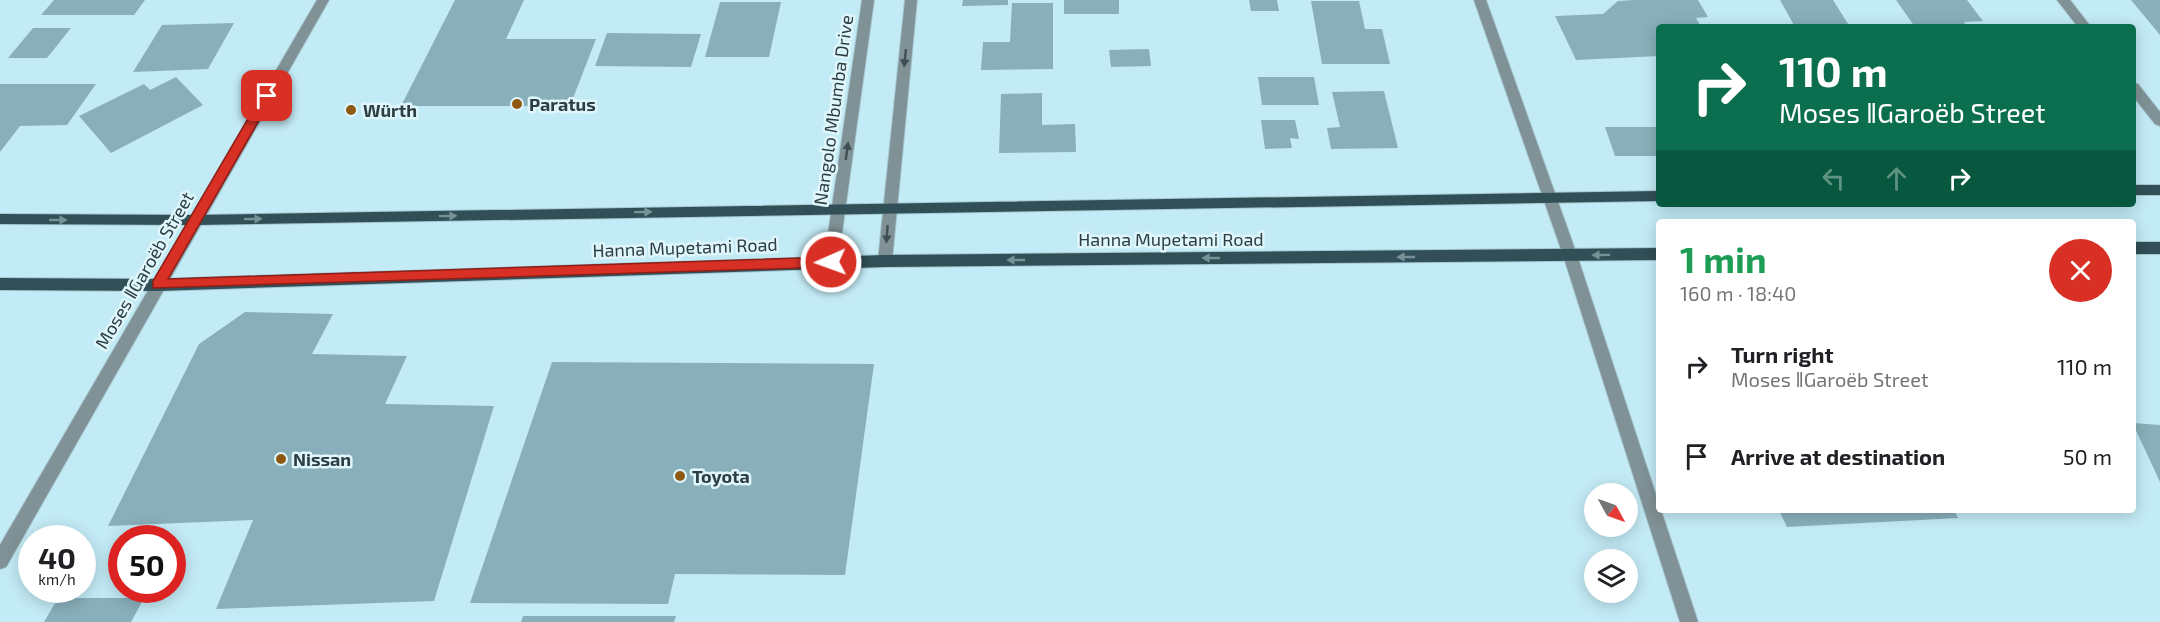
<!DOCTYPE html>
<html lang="en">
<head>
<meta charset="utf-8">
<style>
  body { margin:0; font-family:"Exo 2",sans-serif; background:#f6f6f6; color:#202124; height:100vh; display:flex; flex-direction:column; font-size:22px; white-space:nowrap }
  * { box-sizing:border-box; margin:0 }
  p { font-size:20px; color:#757577 }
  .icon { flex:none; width:33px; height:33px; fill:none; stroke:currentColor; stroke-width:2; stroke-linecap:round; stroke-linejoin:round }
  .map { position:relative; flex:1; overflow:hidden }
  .details { position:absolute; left:1656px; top:219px; width:480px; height:294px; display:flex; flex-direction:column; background:#fff; border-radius:6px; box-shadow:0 3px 15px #0003 }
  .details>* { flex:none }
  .top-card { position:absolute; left:1656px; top:24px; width:480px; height:183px; border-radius:6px; box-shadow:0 3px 15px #0003; background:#0b6e4f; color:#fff; overflow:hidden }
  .needle { width:39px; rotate:130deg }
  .tools { position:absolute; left:1584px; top:483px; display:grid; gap:12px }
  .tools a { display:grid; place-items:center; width:54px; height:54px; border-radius:50%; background:#fff; box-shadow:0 3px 15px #0003; font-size:30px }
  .speed { position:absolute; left:18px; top:525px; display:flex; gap:12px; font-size:30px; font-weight:700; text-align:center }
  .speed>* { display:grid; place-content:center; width:78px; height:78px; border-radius:50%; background:#fff; box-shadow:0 3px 15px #0003; line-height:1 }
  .speed small { font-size:15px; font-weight:400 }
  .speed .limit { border:9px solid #d22; background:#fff; color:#111 }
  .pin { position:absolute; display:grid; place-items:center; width:51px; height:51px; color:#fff; margin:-26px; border-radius:12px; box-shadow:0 3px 9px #0006 }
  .me { position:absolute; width:66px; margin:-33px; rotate:268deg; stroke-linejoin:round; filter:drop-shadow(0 0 4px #0008) }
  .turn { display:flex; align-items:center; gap:21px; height:126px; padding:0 24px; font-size:27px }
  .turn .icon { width:78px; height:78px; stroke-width:2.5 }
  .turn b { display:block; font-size:42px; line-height:51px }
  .lanes { display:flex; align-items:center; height:57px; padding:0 24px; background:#0003; justify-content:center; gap:30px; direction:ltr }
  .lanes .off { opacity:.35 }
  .round { display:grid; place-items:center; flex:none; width:63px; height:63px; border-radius:32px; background:#f6f6f6 }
  .overview { display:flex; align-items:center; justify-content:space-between; height:102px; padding:0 24px }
  h1 { font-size:36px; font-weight:700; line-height:45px; color:#1e9e55 }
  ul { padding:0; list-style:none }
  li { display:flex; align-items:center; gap:18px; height:90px; padding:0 24px }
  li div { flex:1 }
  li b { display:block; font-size:22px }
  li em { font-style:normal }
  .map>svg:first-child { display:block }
  .building { fill:#89b0ba }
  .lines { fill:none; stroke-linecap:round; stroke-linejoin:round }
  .minor-casing { stroke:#a5c8d2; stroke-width:2 }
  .major-casing { stroke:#a5c8d2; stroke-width:2 }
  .minor { fill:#819296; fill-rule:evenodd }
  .major { fill:#314f57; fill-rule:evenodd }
  .oneway { fill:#3f4f53 }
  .oneway2 { fill:#769299 }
  .route { fill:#d93025; stroke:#8d1f18; stroke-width:1.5 }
  .poi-dot { fill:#905911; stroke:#def6fc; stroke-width:2 }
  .labels { text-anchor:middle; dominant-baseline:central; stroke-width:5; stroke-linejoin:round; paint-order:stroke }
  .poi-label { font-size:18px; font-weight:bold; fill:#2e3e42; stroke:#def6fc; text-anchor:start }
  .street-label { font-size:18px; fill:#2e3e42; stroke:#def6fc }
</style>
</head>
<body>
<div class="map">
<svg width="2160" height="622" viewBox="0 0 2160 622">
  <rect width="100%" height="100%" fill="#c3ebf6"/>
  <path class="building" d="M54,0H145L134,15H41Z
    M455,0H524L506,39H596L570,106H401Z
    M963,0H1008V5L962,6Z
    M1064,0H1119V14H1064Z
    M1249,0H1277L1279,11H1251Z
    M1635,0H1698L1708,17L1696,18L1701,27H1659V56L1576,60L1555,16L1603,14L1618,1Z
    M1780,0H1833L1850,27H1795Z
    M1896,0H1967L1983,21L1964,22L1967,27H1915Z
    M2131,0H2160V35Z
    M1311,1H1359L1365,29H1382L1390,64H1322Z
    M720,2H781L769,57H705Z
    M1012,3H1053V69L981,70L983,42H1010Z
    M234,23L208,69L133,72L162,25Z
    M33,28H71L47,58H8Z
    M607,33L701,34L691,67L595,66Z
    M1149,49L1151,66L1111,67L1109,50Z
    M176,77L203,105L111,153L79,116L144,84L150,90Z
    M1258,77H1314L1319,105H1262Z
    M0,84H96L67,125L20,126L0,152Z
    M1384,91L1398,148L1331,149L1327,128L1340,127L1332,92Z
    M1042,93V125L1075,124L1076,152L999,153L1001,94Z
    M1261,120H1295L1299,139L1290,138L1292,148L1265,149Z
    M1605,127H1659V156H1615Z
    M245,312L333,314L312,354L407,356L385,404L494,406L434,601L216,609L253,520L108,526L199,344Z
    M552,362L874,364L845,575L675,574L668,604L470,603Z
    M2133,423L2160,425V482L2133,424Z
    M1779,510H1954L1958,518L1787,527Z
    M58,598H144L131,622H44Z
    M523,616H676L674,622H521Z"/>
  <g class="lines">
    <defs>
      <path id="minor" d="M317,0H329L6,567L0,569V545Z
        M862,0H874L838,262L831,268L824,262Z
        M905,0H917L892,261L885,267L878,261Z
        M1474,0H1486L1577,255L1659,504V510H1661L1698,622H1680L1563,255Z
        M2057,0H2070L2091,27H2078Z
        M2133,83L2138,84L2160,112V126L2155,124L2133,96Z"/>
      <path id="major" d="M2133,185H2160V195H2133Z
        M1659,191V201L196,225L0,224V214L196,215Z
        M2133,242H2160V254H2133Z
        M1659,248V260L885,267L158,291L0,290V278L158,279L885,255Z"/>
    </defs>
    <use href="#minor" class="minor-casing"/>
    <use href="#major" class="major-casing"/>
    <use href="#minor" class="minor"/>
    <use href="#major" class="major"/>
  </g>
  <defs><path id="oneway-solid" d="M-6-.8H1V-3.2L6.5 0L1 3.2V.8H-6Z" transform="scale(1.5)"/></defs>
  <g class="oneway">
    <use href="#oneway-solid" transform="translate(905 58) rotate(96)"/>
    <use href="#oneway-solid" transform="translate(847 151) rotate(-82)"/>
    <use href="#oneway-solid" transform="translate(887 234) rotate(94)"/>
  </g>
  <g class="oneway2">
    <use href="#oneway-solid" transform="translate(643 212) rotate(-1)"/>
    <use href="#oneway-solid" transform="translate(448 216) rotate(-1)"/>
    <use href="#oneway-solid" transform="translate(253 219) rotate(-1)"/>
    <use href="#oneway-solid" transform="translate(58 220)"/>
    <use href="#oneway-solid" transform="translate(1601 255) rotate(179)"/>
    <use href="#oneway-solid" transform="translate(1406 257) rotate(180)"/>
    <use href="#oneway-solid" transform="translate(1211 258) rotate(180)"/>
    <use href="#oneway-solid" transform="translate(1016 260) rotate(180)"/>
  </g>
  <path class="route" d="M267,92L273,96L168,279L831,257L837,262L831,267L153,288V281L263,93Z"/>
  <g class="poi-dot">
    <circle cx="517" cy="104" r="6"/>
    <circle cx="351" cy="110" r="6"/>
    <circle cx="281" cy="459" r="6"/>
    <circle cx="680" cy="476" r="6"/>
  </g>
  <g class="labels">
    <g class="poi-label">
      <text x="529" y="104">Paratus</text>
      <text x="363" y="110">Würth</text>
      <text x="293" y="459">Nissan</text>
      <text x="692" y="476">Toyota</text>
    </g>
    <g class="street-label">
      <text transform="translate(833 110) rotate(-82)">Nangolo Mbumba Drive</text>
      <text x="1171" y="239">Hanna Mupetami Road</text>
      <text transform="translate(685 247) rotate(-2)">Hanna Mupetami Road</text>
      <text transform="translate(144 270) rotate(-60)">Moses ǁGaroëb Street</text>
    </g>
  </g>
</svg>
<div class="tools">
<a><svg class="needle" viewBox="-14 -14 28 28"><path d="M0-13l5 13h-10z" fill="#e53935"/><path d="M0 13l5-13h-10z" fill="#757577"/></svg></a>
<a><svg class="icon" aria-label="layers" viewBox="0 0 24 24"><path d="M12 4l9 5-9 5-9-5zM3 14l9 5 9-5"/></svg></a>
</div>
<div class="speed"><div>40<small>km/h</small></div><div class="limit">50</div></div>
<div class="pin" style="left:267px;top:96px;background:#d93025"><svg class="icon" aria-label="arrive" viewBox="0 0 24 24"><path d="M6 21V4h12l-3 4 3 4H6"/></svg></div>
<svg class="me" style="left:831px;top:262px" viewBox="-20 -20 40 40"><circle r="17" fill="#d93025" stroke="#fff" stroke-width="3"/><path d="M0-11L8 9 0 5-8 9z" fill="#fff"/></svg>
<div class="top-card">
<div class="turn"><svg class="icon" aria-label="right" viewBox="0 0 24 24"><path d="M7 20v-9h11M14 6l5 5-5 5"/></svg><div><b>110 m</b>Moses ǁGaroëb Street</div></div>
<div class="lanes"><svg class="icon off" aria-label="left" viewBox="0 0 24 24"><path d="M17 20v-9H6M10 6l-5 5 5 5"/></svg><svg class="icon off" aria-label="ahead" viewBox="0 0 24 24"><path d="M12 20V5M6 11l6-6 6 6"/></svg><svg class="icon" aria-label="right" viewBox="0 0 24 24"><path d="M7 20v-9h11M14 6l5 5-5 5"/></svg></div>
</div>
<section class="details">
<div class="overview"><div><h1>1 min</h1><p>160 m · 18:40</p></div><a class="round" style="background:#d93025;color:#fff"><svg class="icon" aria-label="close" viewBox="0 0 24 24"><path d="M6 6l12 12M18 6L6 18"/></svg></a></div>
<ul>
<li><svg class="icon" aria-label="right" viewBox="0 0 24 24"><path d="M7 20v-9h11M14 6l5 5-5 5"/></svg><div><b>Turn right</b><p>Moses ǁGaroëb Street</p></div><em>110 m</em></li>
<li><svg class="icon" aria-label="arrive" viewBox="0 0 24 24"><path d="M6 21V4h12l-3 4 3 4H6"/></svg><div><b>Arrive at destination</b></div><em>50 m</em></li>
</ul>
</section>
</div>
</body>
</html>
